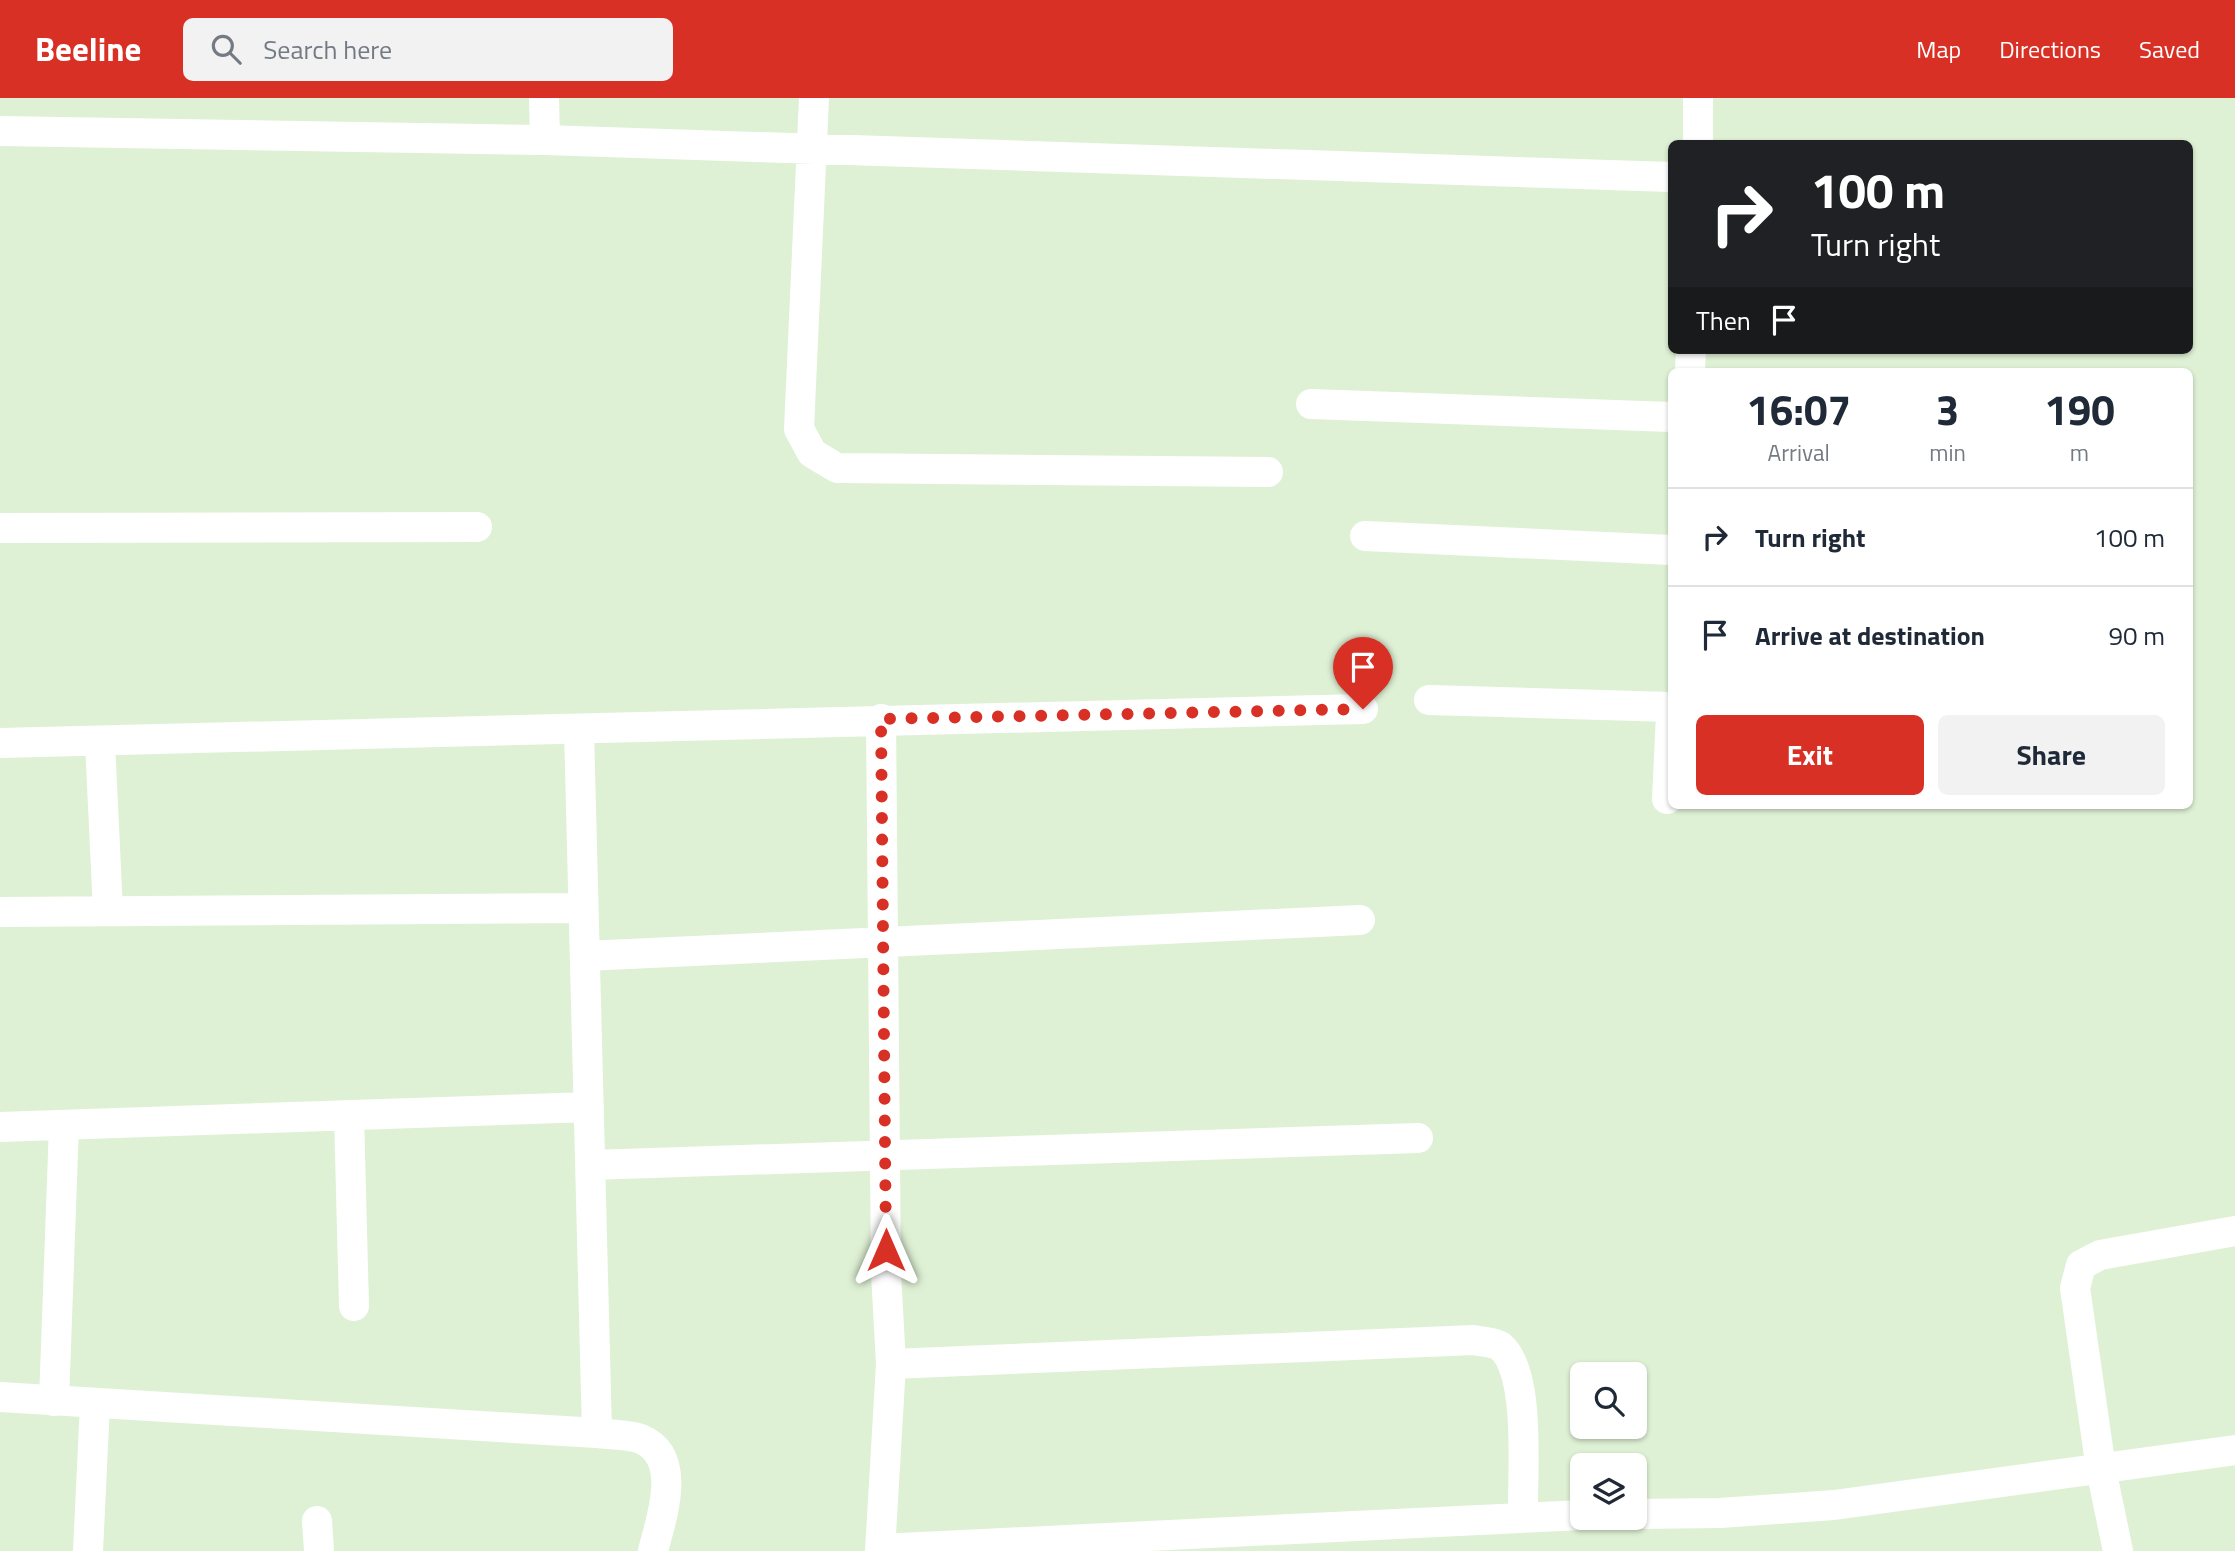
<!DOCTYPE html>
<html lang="en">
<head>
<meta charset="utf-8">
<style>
  body { margin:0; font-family:"Titillium Web",sans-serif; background:#f2f2f3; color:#1f2937; height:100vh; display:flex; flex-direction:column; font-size:26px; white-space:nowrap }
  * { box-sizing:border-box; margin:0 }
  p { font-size:23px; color:#747a83 }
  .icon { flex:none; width:38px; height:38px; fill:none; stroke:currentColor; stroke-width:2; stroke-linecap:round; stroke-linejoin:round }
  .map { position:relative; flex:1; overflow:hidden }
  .sheet { position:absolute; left:1668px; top:270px; width:525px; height:441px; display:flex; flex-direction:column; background:#fff; border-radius:10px; box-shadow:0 2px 5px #0004 }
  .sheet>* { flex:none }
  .guide { position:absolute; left:1668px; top:42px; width:525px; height:214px; border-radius:10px; box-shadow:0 2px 5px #0004; background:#202124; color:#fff; overflow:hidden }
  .buttons { position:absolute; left:1570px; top:1264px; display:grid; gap:14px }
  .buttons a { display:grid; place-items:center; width:77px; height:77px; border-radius:10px; background:#fff; box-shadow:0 2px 5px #0004; font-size:35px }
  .pin { position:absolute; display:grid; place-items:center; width:60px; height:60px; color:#fff; margin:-72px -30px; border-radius:50% 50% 50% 0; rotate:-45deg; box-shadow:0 0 7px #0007 }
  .pin .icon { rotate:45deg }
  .me { position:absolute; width:77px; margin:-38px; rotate:0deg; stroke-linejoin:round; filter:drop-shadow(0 0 5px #0008) }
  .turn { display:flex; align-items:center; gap:24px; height:147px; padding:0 28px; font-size:32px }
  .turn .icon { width:91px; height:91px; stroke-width:2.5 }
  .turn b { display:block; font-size:49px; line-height:60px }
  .then { display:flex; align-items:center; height:66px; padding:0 28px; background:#0003; gap:14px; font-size:26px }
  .eta { display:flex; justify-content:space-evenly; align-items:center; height:119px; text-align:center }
  .eta b { font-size:42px; font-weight:700; line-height:49px }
  .action { display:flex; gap:14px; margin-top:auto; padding:14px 28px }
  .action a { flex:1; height:80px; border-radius:10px; background:#d93025; color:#fff; font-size:28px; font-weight:700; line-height:80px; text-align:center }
  .action a+a { background:#f2f2f3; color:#1f2937 }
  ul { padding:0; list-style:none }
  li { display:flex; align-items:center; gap:21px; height:98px; padding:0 28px; border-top:2px solid #e0e1e3 }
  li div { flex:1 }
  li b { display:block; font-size:26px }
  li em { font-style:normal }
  header { display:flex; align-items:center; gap:42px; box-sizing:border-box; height:98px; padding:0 35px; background:#d93025; color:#fff }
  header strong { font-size:33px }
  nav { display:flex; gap:38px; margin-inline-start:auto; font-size:24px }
  .search { width:490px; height:63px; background:#f2f2f3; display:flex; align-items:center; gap:18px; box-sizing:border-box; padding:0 24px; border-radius:10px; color:#747a83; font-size:26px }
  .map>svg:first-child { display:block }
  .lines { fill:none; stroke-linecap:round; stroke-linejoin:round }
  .street { stroke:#fff; stroke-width:30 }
  .route { stroke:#d93025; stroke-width:12; stroke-dasharray:0 21.6 }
</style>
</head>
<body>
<header>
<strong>Beeline</strong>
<div class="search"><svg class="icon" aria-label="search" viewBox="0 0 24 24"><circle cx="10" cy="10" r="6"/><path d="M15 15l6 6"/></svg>Search here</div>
<nav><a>Map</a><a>Directions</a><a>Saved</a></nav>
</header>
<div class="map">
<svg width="2235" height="1453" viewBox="0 0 2235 1453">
  <rect width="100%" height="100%" fill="#dff1d5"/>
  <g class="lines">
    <path class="street" d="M544,0L545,42
      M814,0L799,331L812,355L837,370L1268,374
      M0,33L545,42L1671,79
      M1698,46V0
      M1690,273L1691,252
      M1311,306L1671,319
      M0,430L477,429
      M1365,438L1671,452
      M1429,602L1671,609
      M100,644L108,813
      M0,645L1363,611
      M1667,701L1671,617
      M0,814L583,810
      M585,858L1360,822
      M349,1017L354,1208
      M0,1029L589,1009
      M591,1067L1418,1040
      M891,1266L1474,1242C1482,1244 1494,1244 1500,1248C1532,1274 1522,1378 1523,1418
      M0,1299L597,1335L579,632
      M54,1303L64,1027
      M597,1335C610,1337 629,1336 641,1341C684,1359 661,1421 653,1453
      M1634,1416L1720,1415L1834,1407L2235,1352
      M317,1423L319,1453
      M880,1451L1582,1417
      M88,1453L95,1306
      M880,1453L891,1266L886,1175L881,621
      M2118,1453L2101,1371L2075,1190L2081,1167L2100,1157L2235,1133"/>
  </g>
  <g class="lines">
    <path class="route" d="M886,1152L881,621L1363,611"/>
  </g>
</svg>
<div class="buttons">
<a><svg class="icon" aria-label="search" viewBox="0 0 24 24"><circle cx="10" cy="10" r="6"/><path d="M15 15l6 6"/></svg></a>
<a><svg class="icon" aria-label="layers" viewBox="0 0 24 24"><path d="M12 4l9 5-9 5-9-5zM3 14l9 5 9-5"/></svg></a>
</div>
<div class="pin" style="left:1363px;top:611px;background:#d93025"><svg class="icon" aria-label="arrive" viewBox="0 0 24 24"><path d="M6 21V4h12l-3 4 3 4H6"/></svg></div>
<svg class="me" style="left:886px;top:1152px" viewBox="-20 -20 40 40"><path d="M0-17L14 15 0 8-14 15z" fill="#d93025" stroke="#fff" stroke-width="4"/></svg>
<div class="guide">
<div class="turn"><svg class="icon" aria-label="right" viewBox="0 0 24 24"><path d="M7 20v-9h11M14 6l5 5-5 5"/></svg><div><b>100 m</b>Turn right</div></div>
<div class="then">Then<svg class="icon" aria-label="arrive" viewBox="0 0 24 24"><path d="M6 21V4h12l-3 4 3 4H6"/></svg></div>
</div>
<section class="sheet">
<div class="eta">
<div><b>16:07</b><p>Arrival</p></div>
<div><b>3</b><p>min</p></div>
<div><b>190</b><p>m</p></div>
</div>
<ul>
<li><svg class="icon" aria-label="right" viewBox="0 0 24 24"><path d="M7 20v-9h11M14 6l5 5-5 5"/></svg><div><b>Turn right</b></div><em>100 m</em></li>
<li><svg class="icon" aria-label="arrive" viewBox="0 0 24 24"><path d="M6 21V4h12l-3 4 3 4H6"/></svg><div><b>Arrive at destination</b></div><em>90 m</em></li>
</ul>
<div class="action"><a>Exit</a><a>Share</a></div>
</section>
</div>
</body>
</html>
